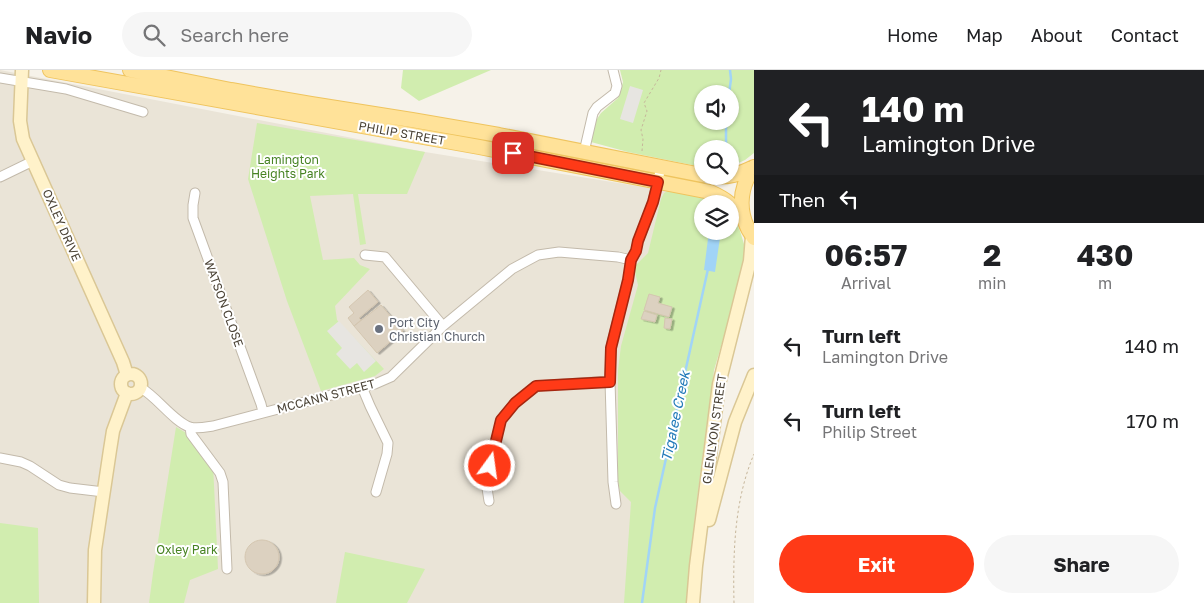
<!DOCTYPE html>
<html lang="en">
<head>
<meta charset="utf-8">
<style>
  body { margin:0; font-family:"Golos Text",sans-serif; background:#f6f6f6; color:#202124; height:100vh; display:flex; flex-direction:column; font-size:19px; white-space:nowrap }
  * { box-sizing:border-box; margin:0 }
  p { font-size:16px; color:#757577 }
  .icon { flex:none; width:28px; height:28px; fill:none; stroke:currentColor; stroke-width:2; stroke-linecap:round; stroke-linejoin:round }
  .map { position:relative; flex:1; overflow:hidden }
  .panel { display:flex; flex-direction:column; background:#fff; width:450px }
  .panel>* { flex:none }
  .hud { background:#202124; color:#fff; overflow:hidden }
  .tools { position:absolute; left:694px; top:15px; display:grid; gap:10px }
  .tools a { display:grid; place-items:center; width:45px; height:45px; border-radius:50%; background:#fff; box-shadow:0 1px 4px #0004; font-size:25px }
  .pin { position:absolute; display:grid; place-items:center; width:42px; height:42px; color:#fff; margin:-21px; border-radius:10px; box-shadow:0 2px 8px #0006 }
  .me { position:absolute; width:55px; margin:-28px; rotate:14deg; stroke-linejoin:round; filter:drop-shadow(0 0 4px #0008) }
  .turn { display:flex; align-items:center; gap:18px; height:105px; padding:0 25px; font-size:22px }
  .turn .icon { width:65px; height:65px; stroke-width:2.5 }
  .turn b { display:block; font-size:35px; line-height:42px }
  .then { display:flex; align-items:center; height:48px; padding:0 25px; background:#0003; gap:10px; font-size:19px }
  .eta { display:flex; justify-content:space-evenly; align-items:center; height:85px; text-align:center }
  .eta b { font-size:30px; font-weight:700; line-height:35px }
  .primary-button { display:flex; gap:10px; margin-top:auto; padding:10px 25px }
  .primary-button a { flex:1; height:58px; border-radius:30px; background:#ff3a17; color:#fff; font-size:20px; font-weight:700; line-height:58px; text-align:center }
  .primary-button a+a { background:#f6f6f6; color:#202124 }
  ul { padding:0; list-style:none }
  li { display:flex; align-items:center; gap:15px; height:75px; padding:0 25px }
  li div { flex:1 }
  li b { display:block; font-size:19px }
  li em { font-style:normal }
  header { display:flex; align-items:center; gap:30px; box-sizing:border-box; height:70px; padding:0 25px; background:#fff; border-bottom:1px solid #e0e0e0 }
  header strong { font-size:24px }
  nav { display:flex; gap:28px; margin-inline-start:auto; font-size:18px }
  .search { width:350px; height:45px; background:#f6f6f6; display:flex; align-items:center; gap:12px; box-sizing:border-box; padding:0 18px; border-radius:28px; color:#757577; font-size:19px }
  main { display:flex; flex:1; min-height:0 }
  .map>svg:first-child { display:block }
  .residential { fill:#eae4d7 }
  .green { fill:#d1edaf; fill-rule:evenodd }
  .parking { fill:#e7e5e1 }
  .water { fill:#a1d4f7 }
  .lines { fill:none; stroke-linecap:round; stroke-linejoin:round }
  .stream { stroke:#a1d4f7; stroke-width:2.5 }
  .building { fill:#dcd1c0; stroke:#d4c6b0; filter:url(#shadow) }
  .street-casing { stroke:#c3baab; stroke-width:11 }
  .secondary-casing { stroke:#dac795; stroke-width:15 }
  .primary-casing { stroke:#efc45e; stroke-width:16 }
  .path { stroke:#c6b69a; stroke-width:1; stroke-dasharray:2.5 2.5; stroke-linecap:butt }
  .street { stroke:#fff; stroke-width:9 }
  .secondary { stroke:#fff2ca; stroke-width:12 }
  .primary { stroke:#ffe299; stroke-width:14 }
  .route-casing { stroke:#a6260f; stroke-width:12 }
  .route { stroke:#ff3a17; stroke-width:9 }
  .worship-dot { fill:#6b7280; stroke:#fff; stroke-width:2 }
  .labels { text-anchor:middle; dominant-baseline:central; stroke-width:4; stroke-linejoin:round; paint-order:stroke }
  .street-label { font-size:12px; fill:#4b4336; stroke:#fff }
  .park-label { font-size:12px; fill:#478323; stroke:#fff }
  .worship-label { font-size:12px; fill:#5b616d; stroke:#fff; text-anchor:start }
  .water-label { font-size:14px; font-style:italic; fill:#237ab9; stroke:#fff }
</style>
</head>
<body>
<header>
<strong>Navio</strong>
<div class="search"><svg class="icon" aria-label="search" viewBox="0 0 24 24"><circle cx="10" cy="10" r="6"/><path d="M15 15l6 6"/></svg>Search here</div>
<nav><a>Home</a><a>Map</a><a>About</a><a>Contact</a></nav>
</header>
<main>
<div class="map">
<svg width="754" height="533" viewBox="0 0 754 533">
  <defs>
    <filter id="shadow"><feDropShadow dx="2.5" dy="1.5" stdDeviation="0" flood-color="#0004"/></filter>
  </defs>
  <rect width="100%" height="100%" fill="#f6f2e9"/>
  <path class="residential" d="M0,0L425,82L668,121L702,134V161H730L745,185L714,300L693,533H0Z"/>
  <path class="green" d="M403,0H491L419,31L401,18Z
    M620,0H754V83L745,90L730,97V79H702V97L628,82L591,72L595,52L601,43L618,28L623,12ZM702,24H730V51H702Z
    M257,53L425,82L407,124H358L366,174L360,175L353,124L310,126L323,190L354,188L360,195L370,199L335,236L337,250L384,299L375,306L321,321L287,231L248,109Z
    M668,121L706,126L722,134H702V161H730V141L740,161L744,174V199L714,300L695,444L686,533H624L631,432L620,421L618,412V300L621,276L638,215L635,202V196L648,183L661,129L664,123Z
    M176,357L188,364L213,394L218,499L190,510L184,533H149L153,503Z
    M0,453L38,458L39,533H0Z
    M345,482L425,499L407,533H336Z"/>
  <path class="parking" d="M630,16L643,20L633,53L620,49Z
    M339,251L376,291L364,302L357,293L350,299L336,284L342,278L327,261Z"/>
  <path class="water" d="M709,161H721L715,202L704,200Z"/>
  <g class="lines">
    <path class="stream" d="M729,24L731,9L730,0
      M726,51V79
      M642,533L655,438L708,199"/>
  </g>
  <path class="building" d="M368,220L378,232L359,248L361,250L354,256L348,248L354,243L349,237Z
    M649,224L660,227L658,233L672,237L669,247L644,240Z
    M381,235L403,261L377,283L354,256Z
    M644,241L657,245L655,252L641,249Z
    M665,248L672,249L670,259L664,258Z
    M245 487a17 17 0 1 1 34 0a17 17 0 1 1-34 0Z"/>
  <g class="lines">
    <defs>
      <path id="street" d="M0,8L66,19L143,42
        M584,82L593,43L597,37L615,23L617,16L613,0
        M0,107L33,91
        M195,123L193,135V148L261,334L263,342
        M365,185L385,187L443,256
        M362,317L370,336L388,373L387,384L376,422
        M141,318C157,327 174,352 190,357C197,359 206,357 213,356L362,317L375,314L391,307L443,256L512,199L538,185L559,182L618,187L631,190
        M190,357L191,364L220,403L223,412L227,499
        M0,388L21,392L30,396L59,415L70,418L104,422
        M489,431L486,412L501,350L515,333L536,316L610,311
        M616,434L613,412L610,311L611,277L628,210L631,190L636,181L638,171L653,132L661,97"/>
      <path id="secondary" d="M22,0L20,51L23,69L123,292L127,305
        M121 314a10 10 0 1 1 20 0a10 10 0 1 1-20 0Z
        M709,450L735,352L754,305
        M94,533L95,480L110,380L113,361L127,323
        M693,533L696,496L719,314L750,191L752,166"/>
      <path id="primary" d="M50,0L479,77L710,122C726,129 733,135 744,149
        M130,0L231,20L311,34L412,50L499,65L702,105
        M754,97C738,119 737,146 754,168
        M712,106C728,108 740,104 754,97"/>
    </defs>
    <use href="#street" class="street-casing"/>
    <use href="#secondary" class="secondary-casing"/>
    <use href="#primary" class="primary-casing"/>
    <path class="path" d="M642,81L643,69L641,60L647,41L644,33L659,8L661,0
      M734,533C733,483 734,431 754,384"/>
    <use href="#street" class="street"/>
    <use href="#secondary" class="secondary"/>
    <use href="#primary" class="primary"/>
  </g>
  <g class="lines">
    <defs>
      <path id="route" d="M490,396L501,350L515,333L536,316L610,312L611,278L628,210L631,190L636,181L638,171L653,132L658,112L513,83"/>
    </defs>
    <use href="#route" class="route-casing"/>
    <use href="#route" class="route"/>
  </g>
  <circle class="worship-dot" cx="379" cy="259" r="5"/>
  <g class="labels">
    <g class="street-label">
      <text transform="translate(402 63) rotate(10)">PHILIP STREET</text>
      <text transform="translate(62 155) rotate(66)">OXLEY DRIVE</text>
      <text transform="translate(224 233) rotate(70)">WATSON CLOSE</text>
      <text transform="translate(326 326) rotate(-15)">MCCANN STREET</text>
      <text transform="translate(714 359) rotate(-82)">GLENLYON STREET</text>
    </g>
    <g class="park-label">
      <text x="288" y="89">Lamington<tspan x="288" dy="14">Heights Park</tspan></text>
      <text x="187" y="479">Oxley Park</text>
    </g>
    <g class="worship-label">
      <text x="389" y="252">Port City<tspan x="389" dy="14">Christian Church</tspan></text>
    </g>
    <g class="water-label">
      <text transform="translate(675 346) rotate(-78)">Tigalee Creek</text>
    </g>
  </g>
</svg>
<div class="tools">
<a><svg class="icon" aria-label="sound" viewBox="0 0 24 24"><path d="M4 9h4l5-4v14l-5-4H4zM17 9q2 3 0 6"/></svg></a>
<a><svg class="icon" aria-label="search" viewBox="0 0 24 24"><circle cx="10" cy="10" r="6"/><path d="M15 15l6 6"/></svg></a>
<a><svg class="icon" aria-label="layers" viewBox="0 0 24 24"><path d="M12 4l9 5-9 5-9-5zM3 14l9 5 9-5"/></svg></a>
</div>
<div class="pin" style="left:513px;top:83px;background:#d93025"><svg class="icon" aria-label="arrive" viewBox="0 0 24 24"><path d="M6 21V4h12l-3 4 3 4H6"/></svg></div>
<svg class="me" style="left:490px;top:396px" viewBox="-20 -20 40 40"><circle r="17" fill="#ff3a17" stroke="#fff" stroke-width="3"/><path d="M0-11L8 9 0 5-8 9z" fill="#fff"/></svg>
</div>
<section class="panel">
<div class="hud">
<div class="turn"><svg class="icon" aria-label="left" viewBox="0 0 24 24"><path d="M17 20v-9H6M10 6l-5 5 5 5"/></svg><div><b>140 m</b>Lamington Drive</div></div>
<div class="then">Then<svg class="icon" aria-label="left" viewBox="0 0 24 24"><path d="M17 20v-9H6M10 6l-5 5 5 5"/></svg></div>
</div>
<div class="eta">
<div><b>06:57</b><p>Arrival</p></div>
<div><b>2</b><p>min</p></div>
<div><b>430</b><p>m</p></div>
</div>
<ul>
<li><svg class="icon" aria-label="left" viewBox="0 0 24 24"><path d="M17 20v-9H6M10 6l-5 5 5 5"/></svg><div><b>Turn left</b><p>Lamington Drive</p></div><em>140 m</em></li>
<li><svg class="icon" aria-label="left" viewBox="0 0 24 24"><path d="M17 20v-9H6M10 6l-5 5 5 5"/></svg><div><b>Turn left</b><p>Philip Street</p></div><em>170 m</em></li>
</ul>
<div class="primary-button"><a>Exit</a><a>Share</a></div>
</section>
</main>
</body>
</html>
